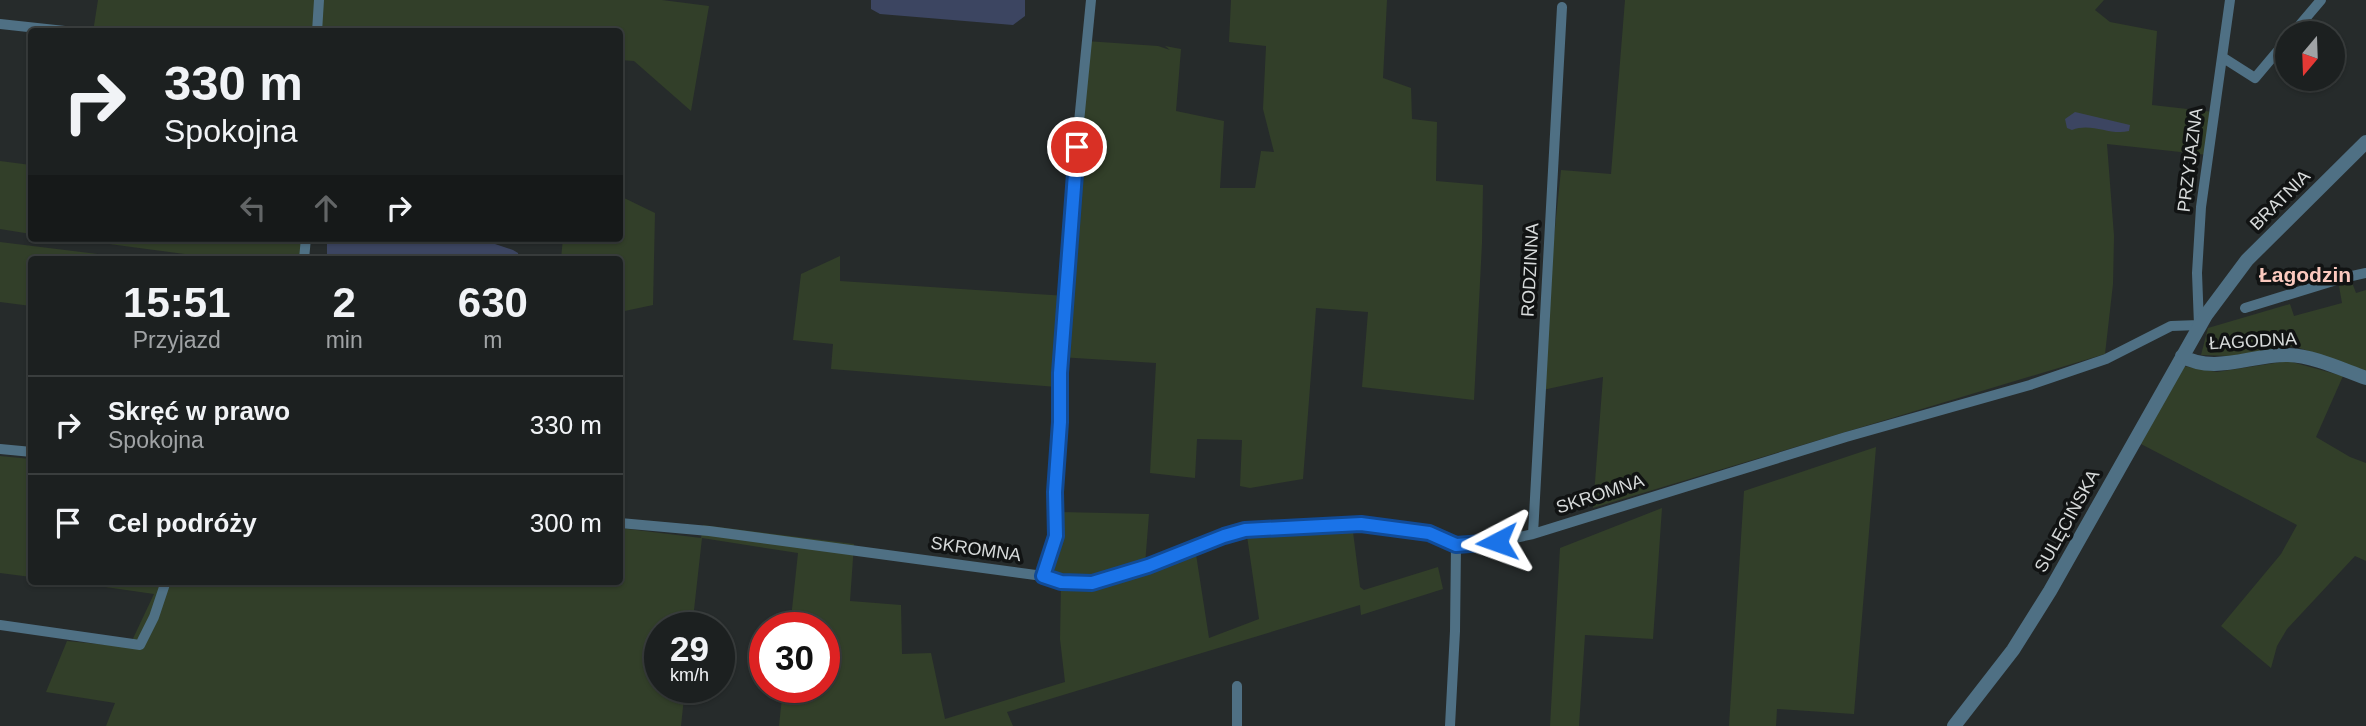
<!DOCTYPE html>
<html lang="pl">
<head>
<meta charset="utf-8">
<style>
  body { margin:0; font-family:Arial,sans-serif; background:#292d2d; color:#f1f3f6; height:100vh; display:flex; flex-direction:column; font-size:26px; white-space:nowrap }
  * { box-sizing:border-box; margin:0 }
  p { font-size:23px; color:#a0a3a5 }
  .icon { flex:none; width:38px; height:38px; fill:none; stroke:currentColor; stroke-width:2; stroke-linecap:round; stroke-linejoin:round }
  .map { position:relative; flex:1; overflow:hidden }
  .details { position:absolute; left:28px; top:256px; width:595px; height:329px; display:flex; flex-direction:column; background:#1c2020; border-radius:7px; box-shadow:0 2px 5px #0004,0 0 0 2px #3a3e3e }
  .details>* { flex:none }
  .guide { position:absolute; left:28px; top:28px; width:595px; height:214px; border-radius:7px; box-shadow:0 2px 5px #0004,0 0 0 2px #3a3e3e; background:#1c2020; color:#f1f3f6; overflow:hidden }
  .needle { width:46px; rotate:199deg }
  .tools { position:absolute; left:2275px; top:21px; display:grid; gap:14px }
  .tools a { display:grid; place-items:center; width:70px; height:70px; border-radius:50%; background:#1c2020; box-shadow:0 2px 5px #0004,0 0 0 2px #3a3e3e; font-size:35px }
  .speed { position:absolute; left:644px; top:612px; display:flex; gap:14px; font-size:35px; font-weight:700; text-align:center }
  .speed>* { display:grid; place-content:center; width:91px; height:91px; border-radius:50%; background:#1c2020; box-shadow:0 2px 5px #0004,0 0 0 2px #3a3e3e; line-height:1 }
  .speed small { font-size:18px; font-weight:400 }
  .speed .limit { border:10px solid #d22; background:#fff; color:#111 }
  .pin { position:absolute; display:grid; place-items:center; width:60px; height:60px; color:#fff; margin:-30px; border:4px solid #fff; border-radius:50%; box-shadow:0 2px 7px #0007 }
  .me { position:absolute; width:77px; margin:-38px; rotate:266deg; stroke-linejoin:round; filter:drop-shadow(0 0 5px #0008) }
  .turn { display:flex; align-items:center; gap:24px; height:147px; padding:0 21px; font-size:32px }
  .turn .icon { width:91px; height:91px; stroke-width:2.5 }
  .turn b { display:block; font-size:49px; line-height:60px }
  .lanes { display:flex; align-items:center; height:66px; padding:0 21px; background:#0003; justify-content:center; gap:35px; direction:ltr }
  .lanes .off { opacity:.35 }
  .eta { display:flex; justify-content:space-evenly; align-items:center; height:119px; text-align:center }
  .eta b { font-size:42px; font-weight:800; line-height:49px }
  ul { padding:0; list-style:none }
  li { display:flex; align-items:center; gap:21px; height:98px; padding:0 21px; border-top:2px solid #3a3e3e }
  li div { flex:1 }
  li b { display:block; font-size:26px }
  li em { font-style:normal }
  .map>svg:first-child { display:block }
  .green { fill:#323f29 }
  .water { fill:#3c4561 }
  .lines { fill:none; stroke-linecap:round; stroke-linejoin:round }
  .minor { stroke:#4f7084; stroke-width:10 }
  .tertiary { stroke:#4f7084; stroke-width:14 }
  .route-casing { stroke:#114b97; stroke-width:18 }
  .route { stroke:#1a73e8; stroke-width:12 }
  .labels { text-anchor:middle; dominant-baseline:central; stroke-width:7; stroke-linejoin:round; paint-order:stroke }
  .street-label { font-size:18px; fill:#d7dada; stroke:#111313 }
  .quarter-label { font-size:21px; font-weight:bold; fill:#fbc9be; stroke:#111313 }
</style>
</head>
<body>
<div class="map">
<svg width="2366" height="726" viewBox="0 0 2366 726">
  <rect width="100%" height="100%" fill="#262b2b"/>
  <path class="green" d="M98,0H662L709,6L691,111L634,61L620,60V32H93Z
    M1231,0H1387L1383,78L1411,88L1412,119L1437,122L1436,181L1483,185L1482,243L1474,400L1362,387L1368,312L1316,308L1303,479L1250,488L1240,486L1242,440L1197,439L1195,478L1150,473L1156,363L1059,357L1057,387L831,369L833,344L793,340L801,274L840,256V281L1067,296L1086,41L1158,46L1170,50L1165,46L1181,49L1176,111L1224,121L1220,188H1255L1261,151L1274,152L1263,109L1266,46L1229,42Z
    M1625,0H2104L2095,10L2110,22L2157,31L2152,105L2214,112L2208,155L2107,144L2114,236L2113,284L2105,354L1593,508L1603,377L1538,391L1561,170L1611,174Z
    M0,161L31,165V234L0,229Z
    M620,196L655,213L653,305L620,312V259H561L563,238H620Z
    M64,238H305L304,259H192V255Z
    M0,242L138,259H32L31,306L0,302Z
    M2350,283L2353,285L2356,293L2366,290V371L2294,346L2230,356L2201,355L2208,328L2290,304L2294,316L2342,303L2339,286Z
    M2288,361L2343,376L2316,437L2350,457L2366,463V561L2355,556L2287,629L2277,646L2271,668L2221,626L2281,554L2297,525L2139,443L2183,366L2217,372Z
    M1876,447L1854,714L1777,709L1776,726H1729L1744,491Z
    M0,456L31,459V577L0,573Z
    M1662,508L1653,639L1585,635L1579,726H1550L1560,548Z
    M1060,512L1149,514L1145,565L1195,548L1209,638L1259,619L1246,529L1352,524L1360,587L1364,590L1438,567L1443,589L1361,615L1360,605L1007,712L1013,726H779L783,688H824V628H790L798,553L702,538L692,628H660V688H685L681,726H106L115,703L46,692L67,641L129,647L154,594L63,581H620V528L701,538L703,525L854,544L850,601L901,605L902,654L931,653L945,719L1065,682L1060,639L1061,585L1054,569Z"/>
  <path class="water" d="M871,0H1025V16L1013,25L880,14L871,9Z
    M2075,112L2130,125L2129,131C2110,136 2092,122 2072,130L2067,128L2065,119Z
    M327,238H477L513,250L518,253L519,259H327Z"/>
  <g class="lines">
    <path class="minor" d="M0,24L74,32
      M317,32L319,0
      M2293,33L2321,0
      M2222,57L2255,78L2287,40
      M304,259L306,238
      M2245,308L2343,278L2366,273
      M0,449L32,452
      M620,523L709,531L1043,576L1061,582L1092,583L1148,566L1224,535L1245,530L1361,524L1428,533L1456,545L1497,542L1533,534L1846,437L2030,385L2106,359L2171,326L2199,325L2197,273L2201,207L2230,0
      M1533,534L1562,7
      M1043,576L1056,536L1055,492L1060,422V373L1079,122L1091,0
      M0,625L140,645L154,617L166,581
      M1237,686V726
      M1450,726L1455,631L1456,545"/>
    <path class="tertiary" d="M2182,356C2214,375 2253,354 2288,355C2314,356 2341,369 2366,378
      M1954,726L2013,650L2050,591L2206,315L2247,260L2366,142"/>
  </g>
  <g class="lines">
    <defs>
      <path id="route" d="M1077,147L1060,373V422L1055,492L1056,536L1043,576L1061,582L1092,583L1148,566L1224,536L1245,530L1361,524L1429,533L1456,545L1497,542"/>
    </defs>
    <use href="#route" class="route-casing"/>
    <use href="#route" class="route"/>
  </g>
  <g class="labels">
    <g class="street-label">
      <text transform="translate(2190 160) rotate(-83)">PRZYJAZNA</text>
      <text transform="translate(2280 200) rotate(-45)">BRATNIA</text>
      <text transform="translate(1530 270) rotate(-87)">RODZINNA</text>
      <text transform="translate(2253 341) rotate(-3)">ŁAGODNA</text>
      <text transform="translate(1600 494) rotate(-18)">SKROMNA</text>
      <text transform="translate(2067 521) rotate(-61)">SULĘCIŃSKA</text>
      <text transform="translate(976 549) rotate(8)">SKROMNA</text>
    </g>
    <g class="quarter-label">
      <text x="2305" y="274">Łagodzin</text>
    </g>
  </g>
</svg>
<div class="tools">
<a><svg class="needle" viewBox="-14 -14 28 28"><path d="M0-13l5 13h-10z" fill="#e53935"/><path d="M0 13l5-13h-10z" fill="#a0a3a5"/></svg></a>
</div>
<div class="speed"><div>29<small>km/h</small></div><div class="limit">30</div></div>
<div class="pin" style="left:1077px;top:147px;background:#d93025"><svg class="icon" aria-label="arrive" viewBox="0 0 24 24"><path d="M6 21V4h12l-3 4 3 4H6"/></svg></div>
<svg class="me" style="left:1497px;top:542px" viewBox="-20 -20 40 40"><path d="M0-17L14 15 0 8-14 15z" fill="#1a73e8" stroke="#fff" stroke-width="4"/></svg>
<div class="guide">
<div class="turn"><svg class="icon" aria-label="right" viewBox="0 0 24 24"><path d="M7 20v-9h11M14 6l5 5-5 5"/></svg><div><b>330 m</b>Spokojna</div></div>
<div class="lanes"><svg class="icon off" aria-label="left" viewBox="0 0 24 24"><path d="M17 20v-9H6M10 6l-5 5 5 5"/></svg><svg class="icon off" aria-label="ahead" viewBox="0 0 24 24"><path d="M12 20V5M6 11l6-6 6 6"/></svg><svg class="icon" aria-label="right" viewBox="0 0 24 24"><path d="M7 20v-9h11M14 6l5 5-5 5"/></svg></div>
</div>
<section class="details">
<div class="eta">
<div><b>15:51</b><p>Przyjazd</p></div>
<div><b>2</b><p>min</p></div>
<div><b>630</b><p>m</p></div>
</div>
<ul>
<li><svg class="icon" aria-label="right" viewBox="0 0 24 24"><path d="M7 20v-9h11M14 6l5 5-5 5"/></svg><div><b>Skręć w prawo</b><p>Spokojna</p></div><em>330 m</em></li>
<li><svg class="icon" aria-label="arrive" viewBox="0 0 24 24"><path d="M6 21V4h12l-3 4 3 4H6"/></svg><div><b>Cel podróży</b></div><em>300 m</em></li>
</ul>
</section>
</div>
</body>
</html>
